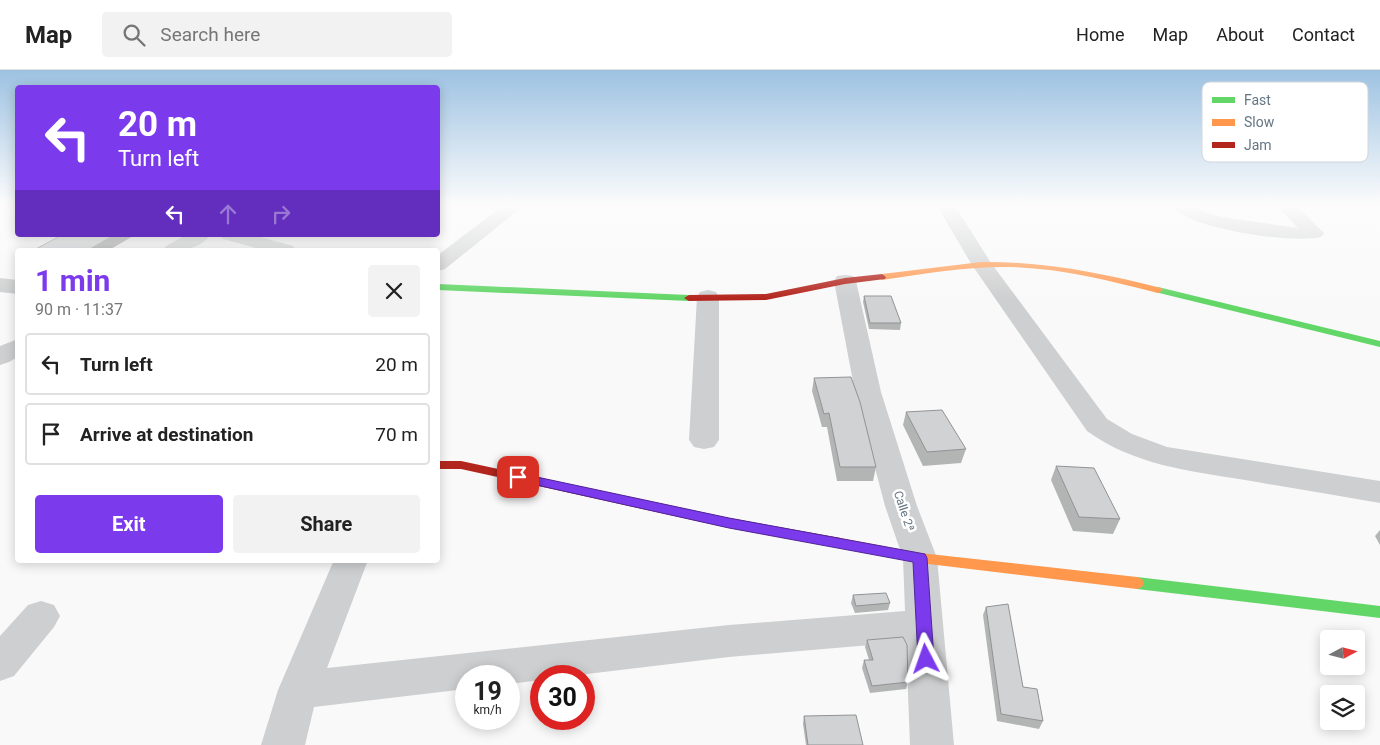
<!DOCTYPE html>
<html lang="en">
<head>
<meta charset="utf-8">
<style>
  body { margin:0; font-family:Roboto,sans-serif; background:#f2f2f2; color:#222; height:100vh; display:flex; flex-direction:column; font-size:19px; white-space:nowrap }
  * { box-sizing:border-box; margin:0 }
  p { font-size:16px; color:#767676 }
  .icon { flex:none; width:28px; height:28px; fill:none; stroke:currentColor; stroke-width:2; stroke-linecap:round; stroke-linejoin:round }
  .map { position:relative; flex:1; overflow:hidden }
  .drawer { position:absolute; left:15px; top:178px; width:425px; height:315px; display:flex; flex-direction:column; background:#fff; border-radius:5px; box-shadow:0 2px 12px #0003 }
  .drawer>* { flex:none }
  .banner { position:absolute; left:15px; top:15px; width:425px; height:152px; border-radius:5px; box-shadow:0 2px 12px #0003; background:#7c3aed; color:#fff; overflow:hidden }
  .needle { width:32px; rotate:83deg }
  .tools { position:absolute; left:1320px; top:560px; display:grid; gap:10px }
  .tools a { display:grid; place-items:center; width:45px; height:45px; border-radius:5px; background:#fff; box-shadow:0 2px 12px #0003; font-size:25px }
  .speed { position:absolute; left:455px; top:595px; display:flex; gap:10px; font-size:25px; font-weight:700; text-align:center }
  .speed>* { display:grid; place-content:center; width:65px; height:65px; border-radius:50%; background:#fff; box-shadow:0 2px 12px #0003; line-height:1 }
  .speed small { font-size:12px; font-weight:400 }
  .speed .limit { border:8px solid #d22; background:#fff; color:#111 }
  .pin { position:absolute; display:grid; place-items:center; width:42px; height:42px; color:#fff; margin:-21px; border-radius:10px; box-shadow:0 2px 8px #0006 }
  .me { position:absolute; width:55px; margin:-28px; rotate:356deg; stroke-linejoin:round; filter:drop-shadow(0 0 4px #0008) }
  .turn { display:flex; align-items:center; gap:18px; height:105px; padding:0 20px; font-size:22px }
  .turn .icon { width:65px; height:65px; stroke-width:2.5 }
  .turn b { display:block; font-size:35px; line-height:42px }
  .lanes { display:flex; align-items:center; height:48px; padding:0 20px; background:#0003; justify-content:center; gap:25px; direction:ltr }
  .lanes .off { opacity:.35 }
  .round { display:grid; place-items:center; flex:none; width:52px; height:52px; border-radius:5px; background:#f2f2f2 }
  .overview { display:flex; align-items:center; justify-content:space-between; height:85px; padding:0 20px }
  h1 { font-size:30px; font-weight:700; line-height:38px; color:#7c3aed }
  .button { display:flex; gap:10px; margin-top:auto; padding:10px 20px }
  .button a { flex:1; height:58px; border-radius:5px; background:#7c3aed; color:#fff; font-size:20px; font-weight:700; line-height:58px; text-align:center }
  .button a+a { background:#f2f2f2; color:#222 }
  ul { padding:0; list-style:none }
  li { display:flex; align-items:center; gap:15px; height:62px; margin:0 10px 8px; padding:0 10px; border:2px solid #e0e0e0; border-radius:5px }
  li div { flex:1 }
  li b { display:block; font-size:19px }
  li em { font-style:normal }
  header { display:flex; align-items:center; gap:30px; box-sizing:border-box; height:70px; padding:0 25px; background:#fff; border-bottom:1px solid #e0e0e0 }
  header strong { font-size:24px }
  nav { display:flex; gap:28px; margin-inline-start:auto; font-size:18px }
  .search { width:350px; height:45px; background:#f2f2f2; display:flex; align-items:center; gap:12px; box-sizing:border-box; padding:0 18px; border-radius:5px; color:#767676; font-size:19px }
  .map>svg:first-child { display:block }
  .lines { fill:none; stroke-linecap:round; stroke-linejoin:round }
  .street { fill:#cecfd0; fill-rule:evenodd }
  .fast { fill:#63d668; fill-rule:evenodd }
  .slow { fill:#ff974d; fill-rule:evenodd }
  .jam { fill:#b3261e; fill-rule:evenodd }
  .wall { fill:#b3b5b5 }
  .shaded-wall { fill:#929394 }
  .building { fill:#d0d2d3; stroke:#929394 }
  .route { fill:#7c3aed; stroke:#51269a }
  .labels { text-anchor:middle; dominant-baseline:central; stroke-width:5; stroke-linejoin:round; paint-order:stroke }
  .street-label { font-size:12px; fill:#657683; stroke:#fff }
  .key { fill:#fff; stroke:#d1d6da; stroke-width:1 }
  .key-label { font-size:14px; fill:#657683 }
</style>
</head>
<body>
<header>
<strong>Map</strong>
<div class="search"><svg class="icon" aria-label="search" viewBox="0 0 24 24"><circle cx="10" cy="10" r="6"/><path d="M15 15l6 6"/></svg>Search here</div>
<nav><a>Home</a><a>Map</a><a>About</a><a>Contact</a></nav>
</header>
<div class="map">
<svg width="1380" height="675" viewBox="0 0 1380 675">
  <rect width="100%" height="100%" fill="#f9f9f9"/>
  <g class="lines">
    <path class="street" d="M1,134H18V140L4,138Z
      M505,134H526L445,199L438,201V185Z
      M936,134H954L991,193L1107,349L1132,364L1167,377L1380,411V433C1335,425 1290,418 1245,410C1189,401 1134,395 1087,361L972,195Z
      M1169,134H1190L1205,142L1222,147L1298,158L1275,134H1295L1324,163L1321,167C1292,174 1186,159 1169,134Z
      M186,165H210C199,181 180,180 163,180L166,176Z
      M220,165H253L293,176L296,180H263L223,169Z
      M845,205L853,206L856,211L881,322L917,436L937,488L954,675H910L906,572L729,587L570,606H541V610L509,614V606H466V619L314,637L305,675H261L278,620L334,490H368L327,598L729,555L905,541L903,488L885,436L855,322L834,211L837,206Z
      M0,208L18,210V224L0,222Z
      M708,220L716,222L719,227V370L714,377L704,379L694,377L689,370L697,227L700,222Z
      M18,269V287L9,292L0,295V276Z
      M41,531L54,535L60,546L54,557L14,606L0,611V566L28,535Z"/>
    <path class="fast" d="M438,214L689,225L694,228L689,231L438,220Z
      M1158,217L1380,271V277L1155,222V218Z
      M1137,507L1380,536V548L1137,519L1132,517L1130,513L1132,509Z"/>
    <path class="slow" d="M981,192C1043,191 1102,203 1161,218L1163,220L1158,223C1107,210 1056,197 1004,197C963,197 922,204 882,210L878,207L882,204Z
      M835,467L920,483L1137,507L1142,509L1144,513L1142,517L1137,519L920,493L830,476L828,472L830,468Z"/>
    <path class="jam" d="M882,204L886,207L885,209L845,214L766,230L689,231L684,228L689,225L766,224L845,208Z
      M438,391H461L729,448L835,467L840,468L842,472L840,476L835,477L729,458L461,399H438Z"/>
  </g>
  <path class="wall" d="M864,226L901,253L900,260L869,259L863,232Z
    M814,308L876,397L873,411H837L827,357H822L812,321Z
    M906,342L966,379L961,393L923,396L903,355Z
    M1056,396L1120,449L1113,464L1073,461L1051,410Z
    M1380,460V475L1375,466Z
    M853,525L890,533L888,540L855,543L851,533Z
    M986,537L1023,617L1043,651L1039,659L997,651L983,545Z
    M867,570L908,612L906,619L870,623L862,598L864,590H869L865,577Z
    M804,646L863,675H806L803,654Z"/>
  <path class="shaded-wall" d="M114,165H135L109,180H88Z"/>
  <path class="building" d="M62,165H114L88,180H34Z
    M864,226H891L901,253H870Z
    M851,307L860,332L876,397H840L829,343L824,344L814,308Z
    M942,340L966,379L927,382L906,342Z
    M1056,396L1094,398L1120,449L1079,447Z
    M886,523L890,533L856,536L853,525Z
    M1008,534L1023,617L1037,619L1043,651L1001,644L986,537Z
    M903,567L907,575L908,612L872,616L864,590H873L867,570Z
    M856,645L863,675H808L804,646Z"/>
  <linearGradient id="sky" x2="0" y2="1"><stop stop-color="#9dc2e2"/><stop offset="0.59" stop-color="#fcfcfc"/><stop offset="1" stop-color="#fcfcfc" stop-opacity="0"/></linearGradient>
  <rect width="1380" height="229" fill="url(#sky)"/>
  <path class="route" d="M518,403L729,448L925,484L927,488L934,589L931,594L926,596L920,594L918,589L913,492L729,458L514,410L512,407L514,404Z"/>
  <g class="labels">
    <g class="street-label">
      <text transform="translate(904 441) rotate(72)">Calle 2ª</text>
    </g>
  </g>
  <rect x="1202" y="12" width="166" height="80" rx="8" class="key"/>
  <rect x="1212" y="27" width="23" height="6" fill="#63d668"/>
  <rect x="1212" y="49" width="23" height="7" fill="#ff974d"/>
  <rect x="1212" y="72" width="23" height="6" fill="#b3261e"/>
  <g class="key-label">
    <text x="1244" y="35">Fast</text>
    <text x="1244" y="57">Slow</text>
    <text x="1244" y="80">Jam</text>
  </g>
</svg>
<div class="tools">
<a><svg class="needle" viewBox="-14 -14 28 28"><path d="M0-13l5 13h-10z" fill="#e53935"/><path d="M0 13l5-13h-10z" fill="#767676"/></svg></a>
<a><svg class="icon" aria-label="layers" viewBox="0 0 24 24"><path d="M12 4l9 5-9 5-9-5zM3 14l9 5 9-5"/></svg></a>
</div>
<div class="speed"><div>19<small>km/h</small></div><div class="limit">30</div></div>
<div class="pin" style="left:518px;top:407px;background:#d93025"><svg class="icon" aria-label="arrive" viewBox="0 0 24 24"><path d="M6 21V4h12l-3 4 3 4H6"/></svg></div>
<svg class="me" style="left:926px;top:589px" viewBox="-20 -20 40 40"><path d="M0-17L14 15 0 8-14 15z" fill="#7c3aed" stroke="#fff" stroke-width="4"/></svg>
<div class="banner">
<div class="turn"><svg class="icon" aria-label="left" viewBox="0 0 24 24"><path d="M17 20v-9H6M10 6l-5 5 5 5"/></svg><div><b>20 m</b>Turn left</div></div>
<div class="lanes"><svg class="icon" aria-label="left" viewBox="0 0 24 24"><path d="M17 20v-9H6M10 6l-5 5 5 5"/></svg><svg class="icon off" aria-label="ahead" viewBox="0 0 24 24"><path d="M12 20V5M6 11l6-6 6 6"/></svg><svg class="icon off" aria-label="right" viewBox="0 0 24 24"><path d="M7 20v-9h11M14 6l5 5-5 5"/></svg></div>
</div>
<section class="drawer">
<div class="overview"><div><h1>1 min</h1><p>90 m · 11:37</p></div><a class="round"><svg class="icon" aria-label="close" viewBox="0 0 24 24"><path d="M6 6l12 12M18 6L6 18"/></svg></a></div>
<ul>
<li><svg class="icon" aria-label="left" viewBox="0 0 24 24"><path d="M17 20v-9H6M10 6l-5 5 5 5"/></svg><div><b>Turn left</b></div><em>20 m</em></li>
<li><svg class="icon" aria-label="arrive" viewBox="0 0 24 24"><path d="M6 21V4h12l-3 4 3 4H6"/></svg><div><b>Arrive at destination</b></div><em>70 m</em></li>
</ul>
<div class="button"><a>Exit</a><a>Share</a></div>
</section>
</div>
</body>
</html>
